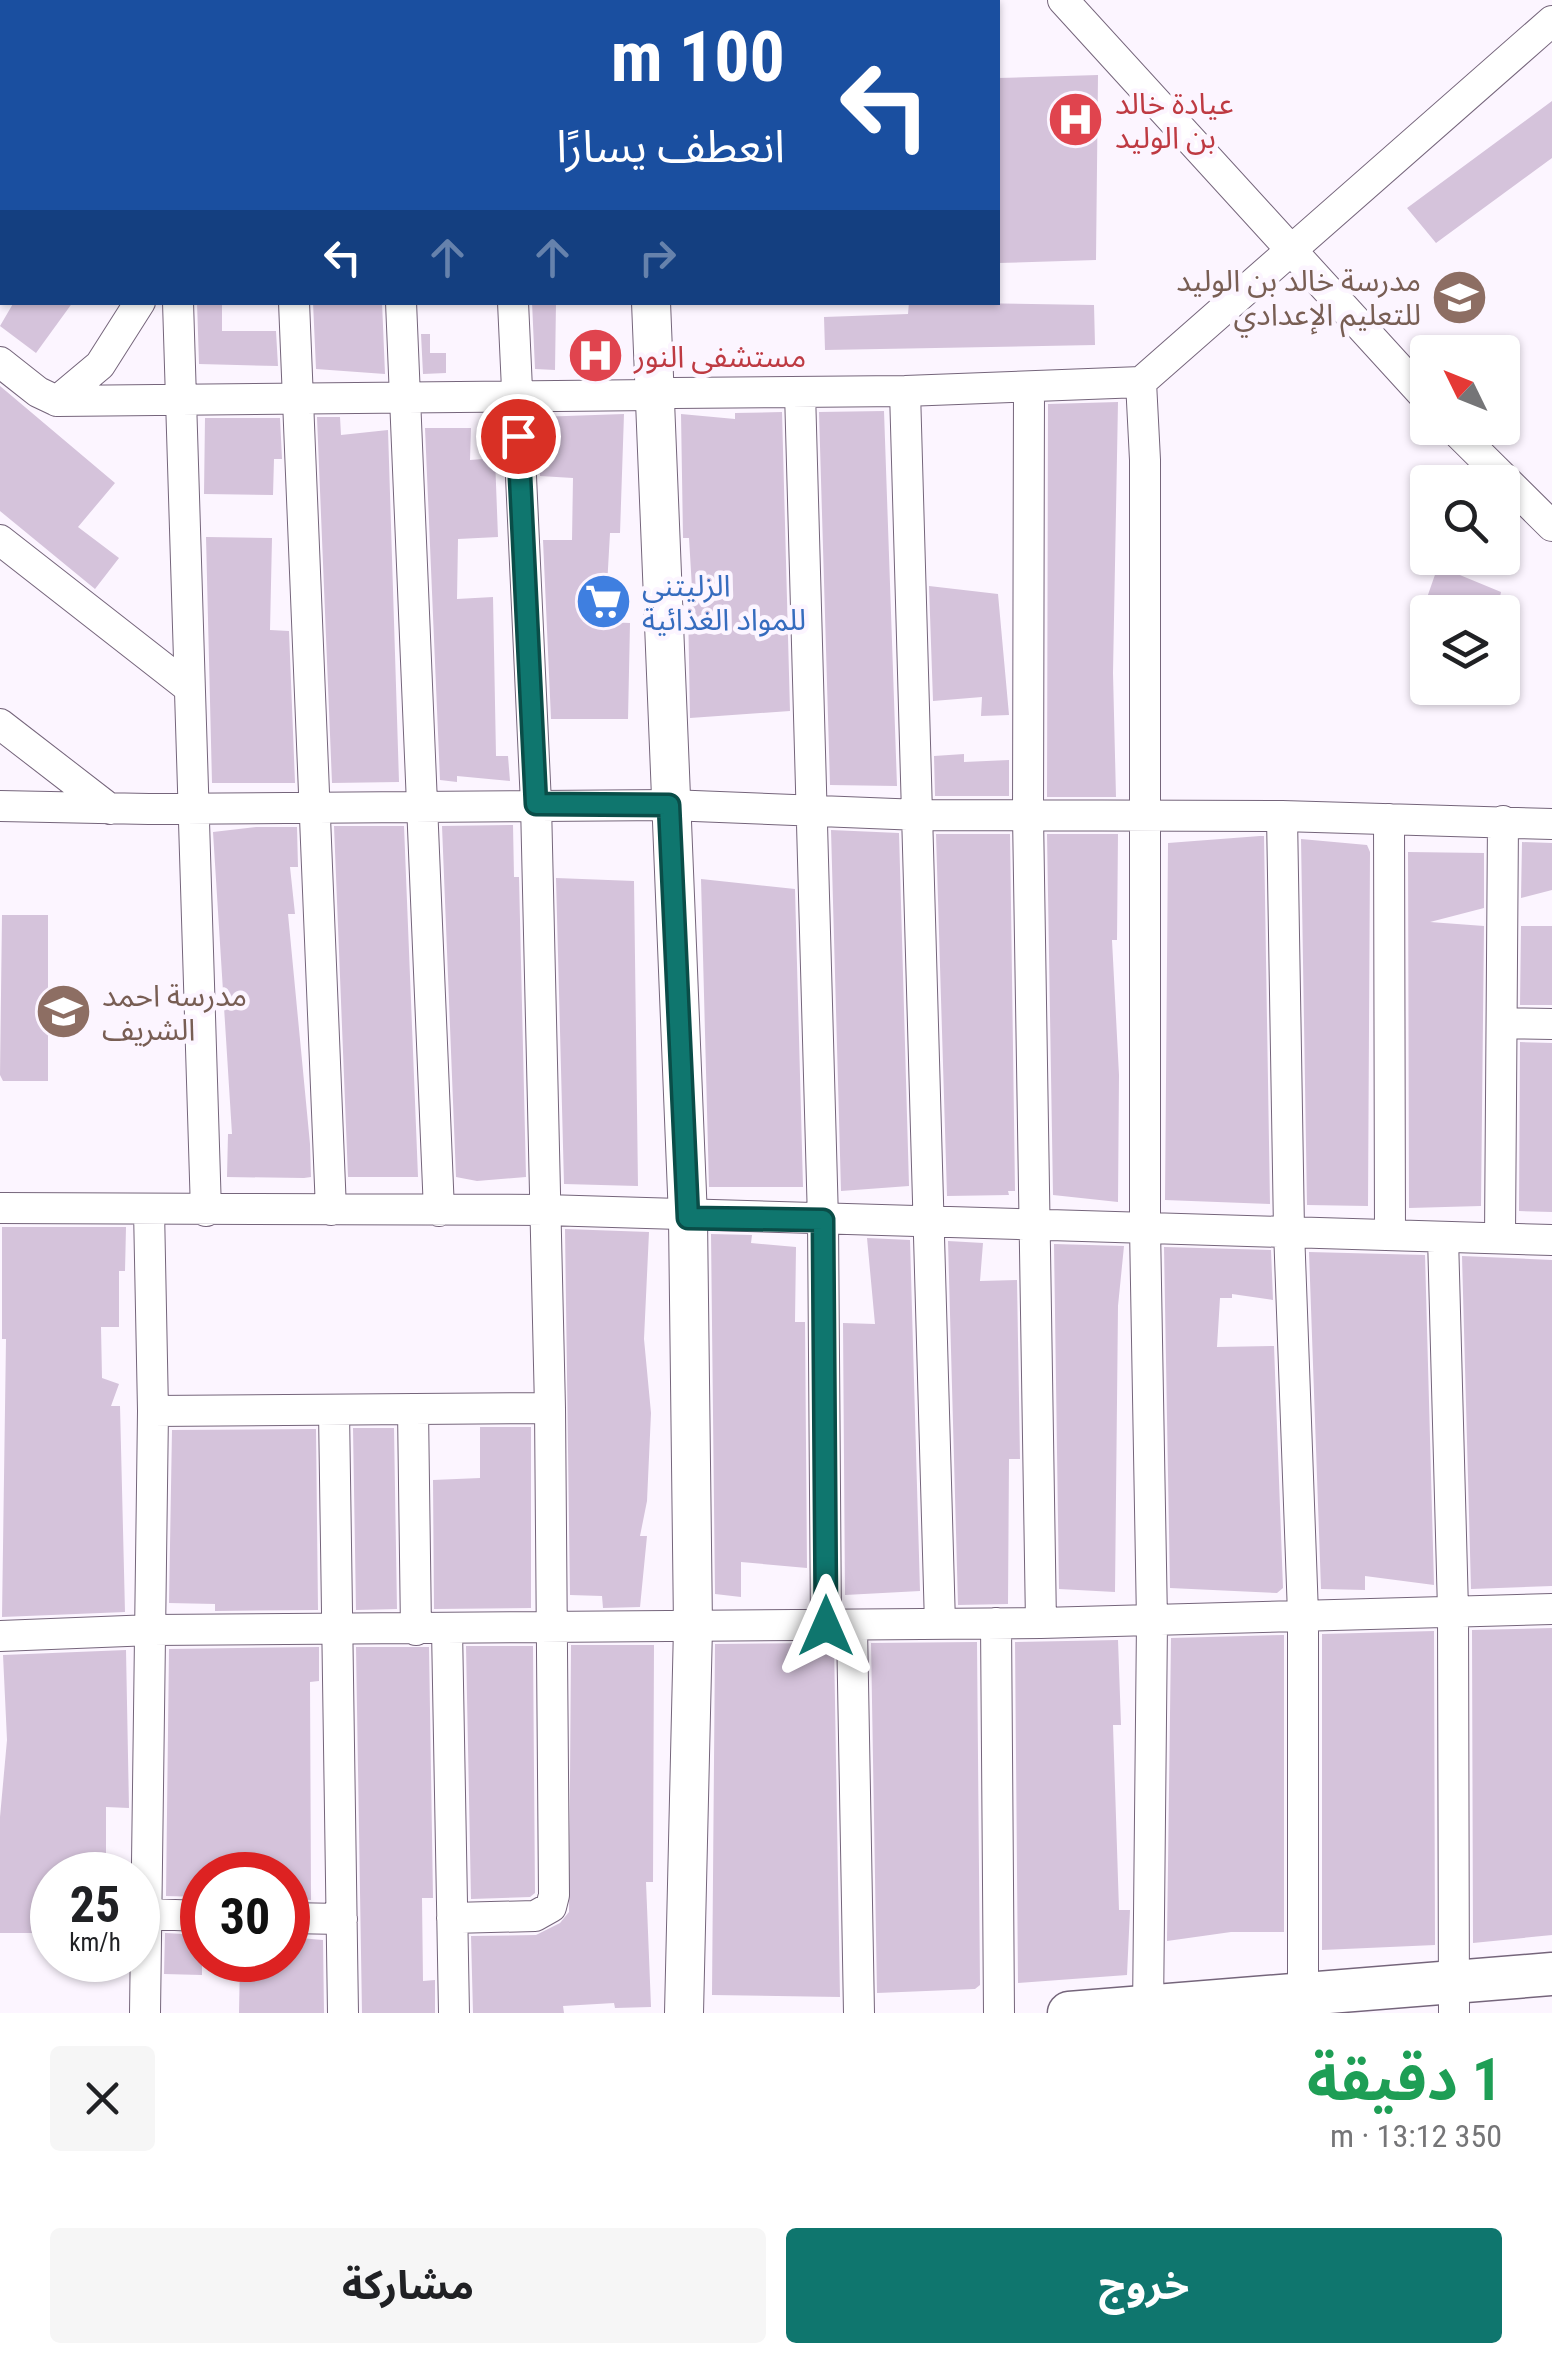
<!DOCTYPE html>
<html lang="ar">
<head>
<meta charset="utf-8">
<style>
  body { margin:0; font-family:"Roboto Condensed","Noto Sans Arabic",sans-serif; background:#f6f6f6; color:#202124; direction:rtl; height:100vh; display:flex; flex-direction:column; font-size:38px; white-space:nowrap }
  * { box-sizing:border-box; margin:0 }
  p { font-size:32px; color:#757577 }
  .icon { flex:none; width:55px; height:55px; fill:none; stroke:currentColor; stroke-width:2; stroke-linecap:round; stroke-linejoin:round }
  .map { position:relative; height:2013px; overflow:hidden; direction:ltr }
  .side { display:flex; flex-direction:column; background:#fff; flex:1 }
  .side>* { flex:none }
  .banner { position:absolute; left:0px; top:0px; width:1000px; height:305px; box-shadow:0 2px 8px #0004; direction:rtl; background:#1a4fa0; color:#fff; overflow:hidden }
  .needle { width:65px; rotate:313deg }
  .fabs { position:absolute; left:1410px; top:335px; display:grid; gap:20px }
  .fabs a { display:grid; place-items:center; width:110px; height:110px; border-radius:10px; background:#fff; box-shadow:0 2px 8px #0004; font-size:50px }
  .speed { position:absolute; left:30px; top:1852px; display:flex; gap:20px; font-size:50px; font-weight:700; text-align:center }
  .speed>* { display:grid; place-content:center; width:130px; height:130px; border-radius:50%; background:#fff; box-shadow:0 2px 8px #0004; line-height:1 }
  .speed small { font-size:25px; font-weight:400 }
  .speed .limit { border:15px solid #d22; background:#fff; color:#111 }
  .pin { position:absolute; display:grid; place-items:center; width:85px; height:85px; color:#fff; margin:-42px; border:5px solid #fff; border-radius:50%; box-shadow:0 2px 10px #0007 }
  .me { position:absolute; width:110px; margin:-55px; rotate:0deg; stroke-linejoin:round; filter:drop-shadow(0 0 8px #0008) }
  .turn { display:flex; align-items:center; gap:35px; height:210px; padding:0 50px; font-size:45px }
  .turn .icon { width:130px; height:130px; stroke-width:2.5 }
  .turn b { display:block; font-size:70px; line-height:85px }
  .lanes { display:flex; align-items:center; height:95px; padding:0 50px; background:#0003; justify-content:center; gap:50px; direction:ltr }
  .lanes .off { opacity:.35 }
  .round { display:grid; place-items:center; flex:none; width:105px; height:105px; border-radius:10px; background:#f6f6f6 }
  .overview { display:flex; align-items:center; justify-content:space-between; height:170px; padding:0 50px }
  h1 { font-size:60px; font-weight:700; line-height:75px; color:#1e9e55 }
  .cta { display:flex; gap:20px; margin-top:auto; padding:20px 50px }
  .cta a { flex:1; height:115px; border-radius:10px; background:#0f766e; color:#fff; font-size:40px; font-weight:700; line-height:115px; text-align:center }
  .cta a+a { background:#f6f6f6; color:#202124 }
  .map>svg:first-child { display:block }
  .building { fill:#d5c3db }
  .lines { fill:none; stroke-linecap:round; stroke-linejoin:round }
  .minor-casing { stroke:#75657b; stroke-width:32 }
  .tertiary-casing { stroke:#75657b; stroke-width:40 }
  .secondary-casing { stroke:#75657b; stroke-width:45 }
  .minor { stroke:#fff; stroke-width:30 }
  .tertiary { stroke:#fff; stroke-width:38 }
  .secondary { stroke:#fff; stroke-width:42 }
  .route-casing { stroke:#0a4d48; stroke-width:25 }
  .route { stroke:#0f766e; stroke-width:18 }
  .labels { text-anchor:middle; dominant-baseline:central; stroke-width:9; stroke-linejoin:round; paint-order:stroke }
  .health-label { font-size:30px; fill:#be3a42; stroke:#fcf5ff; text-anchor:start }
  .education-label { font-size:30px; fill:#785e54; stroke:#fcf5ff; text-anchor:end }
  .shop-label { font-size:30px; fill:#366cbe; stroke:#fcf5ff; text-anchor:start }
</style>
</head>
<body>
<div class="map">
<svg width="1552" height="2013" viewBox="0 0 1552 2013">
  <rect width="100%" height="100%" fill="#fcf5ff"/>
  <path class="building" d="M1098,75L1096,260L998,263V78Z
    M1552,101V158L1436,243L1407,208Z
    M14,302H73L36,353L0,326Z
    M197,302H222V331H276L278,366L199,364Z
    M313,302H382L385,374L316,369Z
    M532,302H556L555,370L535,369Z
    M909,302L1094,305L1095,345L825,350L824,317L908,314Z
    M421,334H430V353H446V373L423,374Z
    M0,386L115,483L78,527L119,558L95,589L0,511Z
    M1118,402L1113,673L1116,797H1047L1048,404Z
    M884,411L897,786L830,785L819,412Z
    M782,412L790,711L690,718L688,605H693L689,538H683L681,414L735,419V413Z
    M624,414L620,533H610L605,622L630,623L628,719H551L543,540H572L573,478L540,476L537,417Z
    M317,417H340L341,435L388,430L399,782L332,783Z
    M205,418H280L282,459H274L273,495L204,494Z
    M425,428H471L470,460L495,458L498,537L458,539L457,599L493,597L496,756H508L510,781L457,776V782L440,780Z
    M206,537L272,538L270,630L289,631L295,783H212Z
    M1438,566L1501,592L1497,612H1422Z
    M929,586L998,594L1009,715L981,716L982,697L933,701Z
    M964,754V762L1009,760V796H935L934,756Z
    M513,825L514,877H519L526,1177L477,1181L456,1177L442,826Z
    M334,826H404L418,1177H348Z
    M256,827H297L298,867H290L295,914H288L310,1144L311,1177L304,1178L227,1177L228,1134H232L213,832Z
    M831,830L899,833L909,1186L841,1191Z
    M936,834H1010L1015,1191H1008L1009,1195L947,1196Z
    M1047,834H1118L1117,940H1112L1119,1075L1118,1202L1053,1195Z
    M1260,836H1264L1270,1204L1165,1200L1168,843Z
    M1301,839L1367,845L1370,852L1368,1206L1307,1205Z
    M1522,842L1552,843V890L1521,898Z
    M1408,852L1484,853V908L1430,922L1484,926L1481,1206L1409,1208Z
    M556,878L634,881L638,1186L564,1184Z
    M701,879L795,889L803,1187H709Z
    M2,915H48V1081H3L0,1075Z
    M1521,926H1552V1005H1520Z
    M1520,1042L1552,1043V1212L1519,1211Z
    M2,1227H126L125,1271H119V1327H101L102,1378L119,1384L111,1406H120L125,1612L2,1617L6,1339H2Z
    M565,1229L649,1232L644,1339L651,1413L647,1501L640,1536H647L640,1607L603,1608L602,1596L570,1595Z
    M711,1234L752,1235L751,1243L796,1247L795,1322H805L807,1568L741,1562V1597L715,1594Z
    M867,1238L910,1240L920,1591L845,1595L843,1323L875,1324Z
    M948,1241L983,1243L980,1281L1017,1280L1020,1459H1009L1008,1604L958,1605Z
    M1054,1244L1124,1246L1118,1306L1115,1592L1059,1589Z
    M1164,1247L1271,1250L1273,1300L1232,1294V1298H1220L1217,1347L1274,1346L1283,1588L1277,1593L1170,1588Z
    M1309,1252L1425,1255L1434,1585L1365,1576V1590L1321,1589Z
    M1462,1256L1552,1260V1586L1471,1589Z
    M480,1427H531V1608L434,1609L433,1480L480,1478Z
    M353,1428H394L397,1609L356,1610Z
    M316,1429L318,1610L215,1611V1604L169,1603L172,1430Z
    M1552,1628V1935L1473,1943L1472,1630Z
    M1434,1631L1435,1945L1322,1950V1634Z
    M1284,1635V1932H1231L1167,1941L1171,1638Z
    M1118,1640L1121,1725H1113L1119,1910H1130L1127,1975L1018,1983L1015,1642Z
    M977,1642L980,1985L975,1989L877,1993L871,1643Z
    M834,1643L840,1997L712,1995L715,1644Z
    M571,1645H654L653,1882H646L651,2007L615,2008L614,2003L563,2006L564,2013H473L471,1936L536,1935L560,1923L569,1912Z
    M466,1646H533L535,1893L530,1897L471,1899Z
    M319,1647V1681L310,1682L311,1900L288,1899V1875H202V1897L166,1896L169,1649Z
    M356,1647H429L433,1898H422L423,1981L435,1980V2013H362Z
    M126,1650L129,1808L106,1807V1875H52V1933H0V1817L7,1740L3,1655Z
    M165,1933L202,1935V1975L164,1974Z
    M288,1937L323,1940L324,2013H239L240,1960H288Z"/>
  <g class="lines">
    <defs>
      <path id="minor" d="M29,0L32,2
        M175,0V2
        M1063,0L1428,400
        M178,302L206,1211
        M294,302L331,1210
        M401,302L439,1211
        M0,362L38,392L57,401L654,395
        M1141,382L1145,460V1228L1152,1621L1148,2013
        M1029,387L1028,816L1041,1623
        M905,391L940,1624
        M800,392L823,1220L826,1626
        M673,393L905,391L1141,382L1552,21
        M57,401L100,365L140,302
        M1453,428L1552,526
        M0,540L188,687
        M0,724L110,809
        M0,806L149,809L669,805L920,815L1282,816L1552,824
        M1282,816L1289,1230L1303,1614V2010
        M1389,819L1390,1234
        M1503,1023L1552,1024
        M0,1208L545,1210L1552,1240
        M1443,1237L1453,1610L1454,2013
        M1500,1237L1503,821
        M413,1410L416,1630
        M153,1411L550,1408
        M334,1411L343,2013
        M996,1623L999,2013
        M852,1627L859,2013
        M447,1629L454,2013
        M0,1636L152,1630L1041,1623L1552,1609
        M148,1914L202,1916
        M288,1918L342,1919
        M452,1918L535,1916L551,1907L554,1895L550,1408L536,804L513,302
        M145,2013L153,1411L149,1209"/>
      <path id="tertiary" d="M642,0V2
        M651,302L688,1218L693,1627L684,2013"/>
      <path id="secondary" d="M110,2L112,0
        M0,154L2,150
        M1069,2013L1552,1974"/>
    </defs>
    <use href="#minor" class="minor-casing"/>
    <use href="#tertiary" class="tertiary-casing"/>
    <use href="#secondary" class="secondary-casing"/>
    <use href="#minor" class="minor"/>
    <use href="#tertiary" class="tertiary"/>
    <use href="#secondary" class="secondary"/>
  </g>
  <g class="lines">
    <defs>
      <path id="route" d="M518,436L536,804L669,805L688,1218L823,1220L826,1626"/>
    </defs>
    <use href="#route" class="route-casing"/>
    <use href="#route" class="route"/>
  </g>
  <defs>
    <symbol id="hospital-disc" viewBox="-11 -11 22 22"><circle r="9.5" fill="#e0444e" stroke="#fcf5ff"/><path d="M-5-5h3v3.5h4V-5h3V5h-3V1.5h-4V5h-3Z" fill="#fff"/></symbol>
    <symbol id="school-disc" viewBox="-11 -11 22 22"><circle r="9.5" fill="#8d6e63" stroke="#fcf5ff"/><path d="M0-5L7-2L0 1L-7-2ZM-4 1L0 2.5L4 1V4Q0 6-4 4Z" fill="#fff"/></symbol>
    <symbol id="supermarket-disc" viewBox="-11 -11 22 22"><circle r="9.5" fill="#3f7fe0" stroke="#fcf5ff"/><path d="M-6-5.5h2.5l.6 2H6L4.5 2H-2.5L-4.4-4H-6ZM-1.5 3.2a1.3 1.3 0 1 0 .1 0ZM3 3.2a1.3 1.3 0 1 0 .1 0Z" fill="#fff"/></symbol>
  </defs>
  <g fill-rule="evenodd">
    <use href="#hospital-disc" x="1044" y="88" width="63" height="63"/>
    <use href="#school-disc" x="1428" y="266" width="63" height="63"/>
    <use href="#hospital-disc" x="564" y="324" width="63" height="63"/>
    <use href="#supermarket-disc" x="572" y="570" width="63" height="63"/>
    <use href="#school-disc" x="32" y="980" width="63" height="63"/>
  </g>
  <g class="labels">
    <g class="health-label">
      <text x="1115" y="103">عيادة خالد<tspan x="1115" dy="34">بن الوليد</tspan></text>
      <text x="634" y="356">مستشفى النور</text>
    </g>
    <g class="education-label">
      <text x="1421" y="280">مدرسة خالد بن الوليد<tspan x="1421" dy="34">للتعليم الإعدادي</tspan></text>
      <text x="102" y="995" text-anchor="start">مدرسة احمد<tspan x="102" dy="34">الشريف</tspan></text>
    </g>
    <g class="shop-label">
      <text x="642" y="585">الزليتني<tspan x="642" dy="34">للمواد الغذائية</tspan></text>
    </g>
  </g>
</svg>
<div class="fabs">
<a><svg class="needle" viewBox="-14 -14 28 28"><path d="M0-13l5 13h-10z" fill="#e53935"/><path d="M0 13l5-13h-10z" fill="#757577"/></svg></a>
<a><svg class="icon" aria-label="search" viewBox="0 0 24 24"><circle cx="10" cy="10" r="6"/><path d="M15 15l6 6"/></svg></a>
<a><svg class="icon" aria-label="layers" viewBox="0 0 24 24"><path d="M12 4l9 5-9 5-9-5zM3 14l9 5 9-5"/></svg></a>
</div>
<div class="speed"><div>25<small>km/h</small></div><div class="limit">30</div></div>
<div class="pin" style="left:518px;top:436px;background:#d93025"><svg class="icon" aria-label="arrive" viewBox="0 0 24 24"><path d="M6 21V4h12l-3 4 3 4H6"/></svg></div>
<svg class="me" style="left:826px;top:1626px" viewBox="-20 -20 40 40"><path d="M0-17L14 15 0 8-14 15z" fill="#0f766e" stroke="#fff" stroke-width="4"/></svg>
<div class="banner">
<div class="turn"><svg class="icon" aria-label="left" viewBox="0 0 24 24"><path d="M17 20v-9H6M10 6l-5 5 5 5"/></svg><div><b>100 m</b>انعطف يسارًا</div></div>
<div class="lanes"><svg class="icon" aria-label="left" viewBox="0 0 24 24"><path d="M17 20v-9H6M10 6l-5 5 5 5"/></svg><svg class="icon off" aria-label="ahead" viewBox="0 0 24 24"><path d="M12 20V5M6 11l6-6 6 6"/></svg><svg class="icon off" aria-label="ahead" viewBox="0 0 24 24"><path d="M12 20V5M6 11l6-6 6 6"/></svg><svg class="icon off" aria-label="right" viewBox="0 0 24 24"><path d="M7 20v-9h11M14 6l5 5-5 5"/></svg></div>
</div>
</div>
<section class="side">
<div class="overview"><div><h1>1 دقيقة</h1><p>350 m · 13:12</p></div><a class="round"><svg class="icon" aria-label="close" viewBox="0 0 24 24"><path d="M6 6l12 12M18 6L6 18"/></svg></a></div>
<div class="cta"><a>خروج</a><a>مشاركة</a></div>
</section>
</body>
</html>
